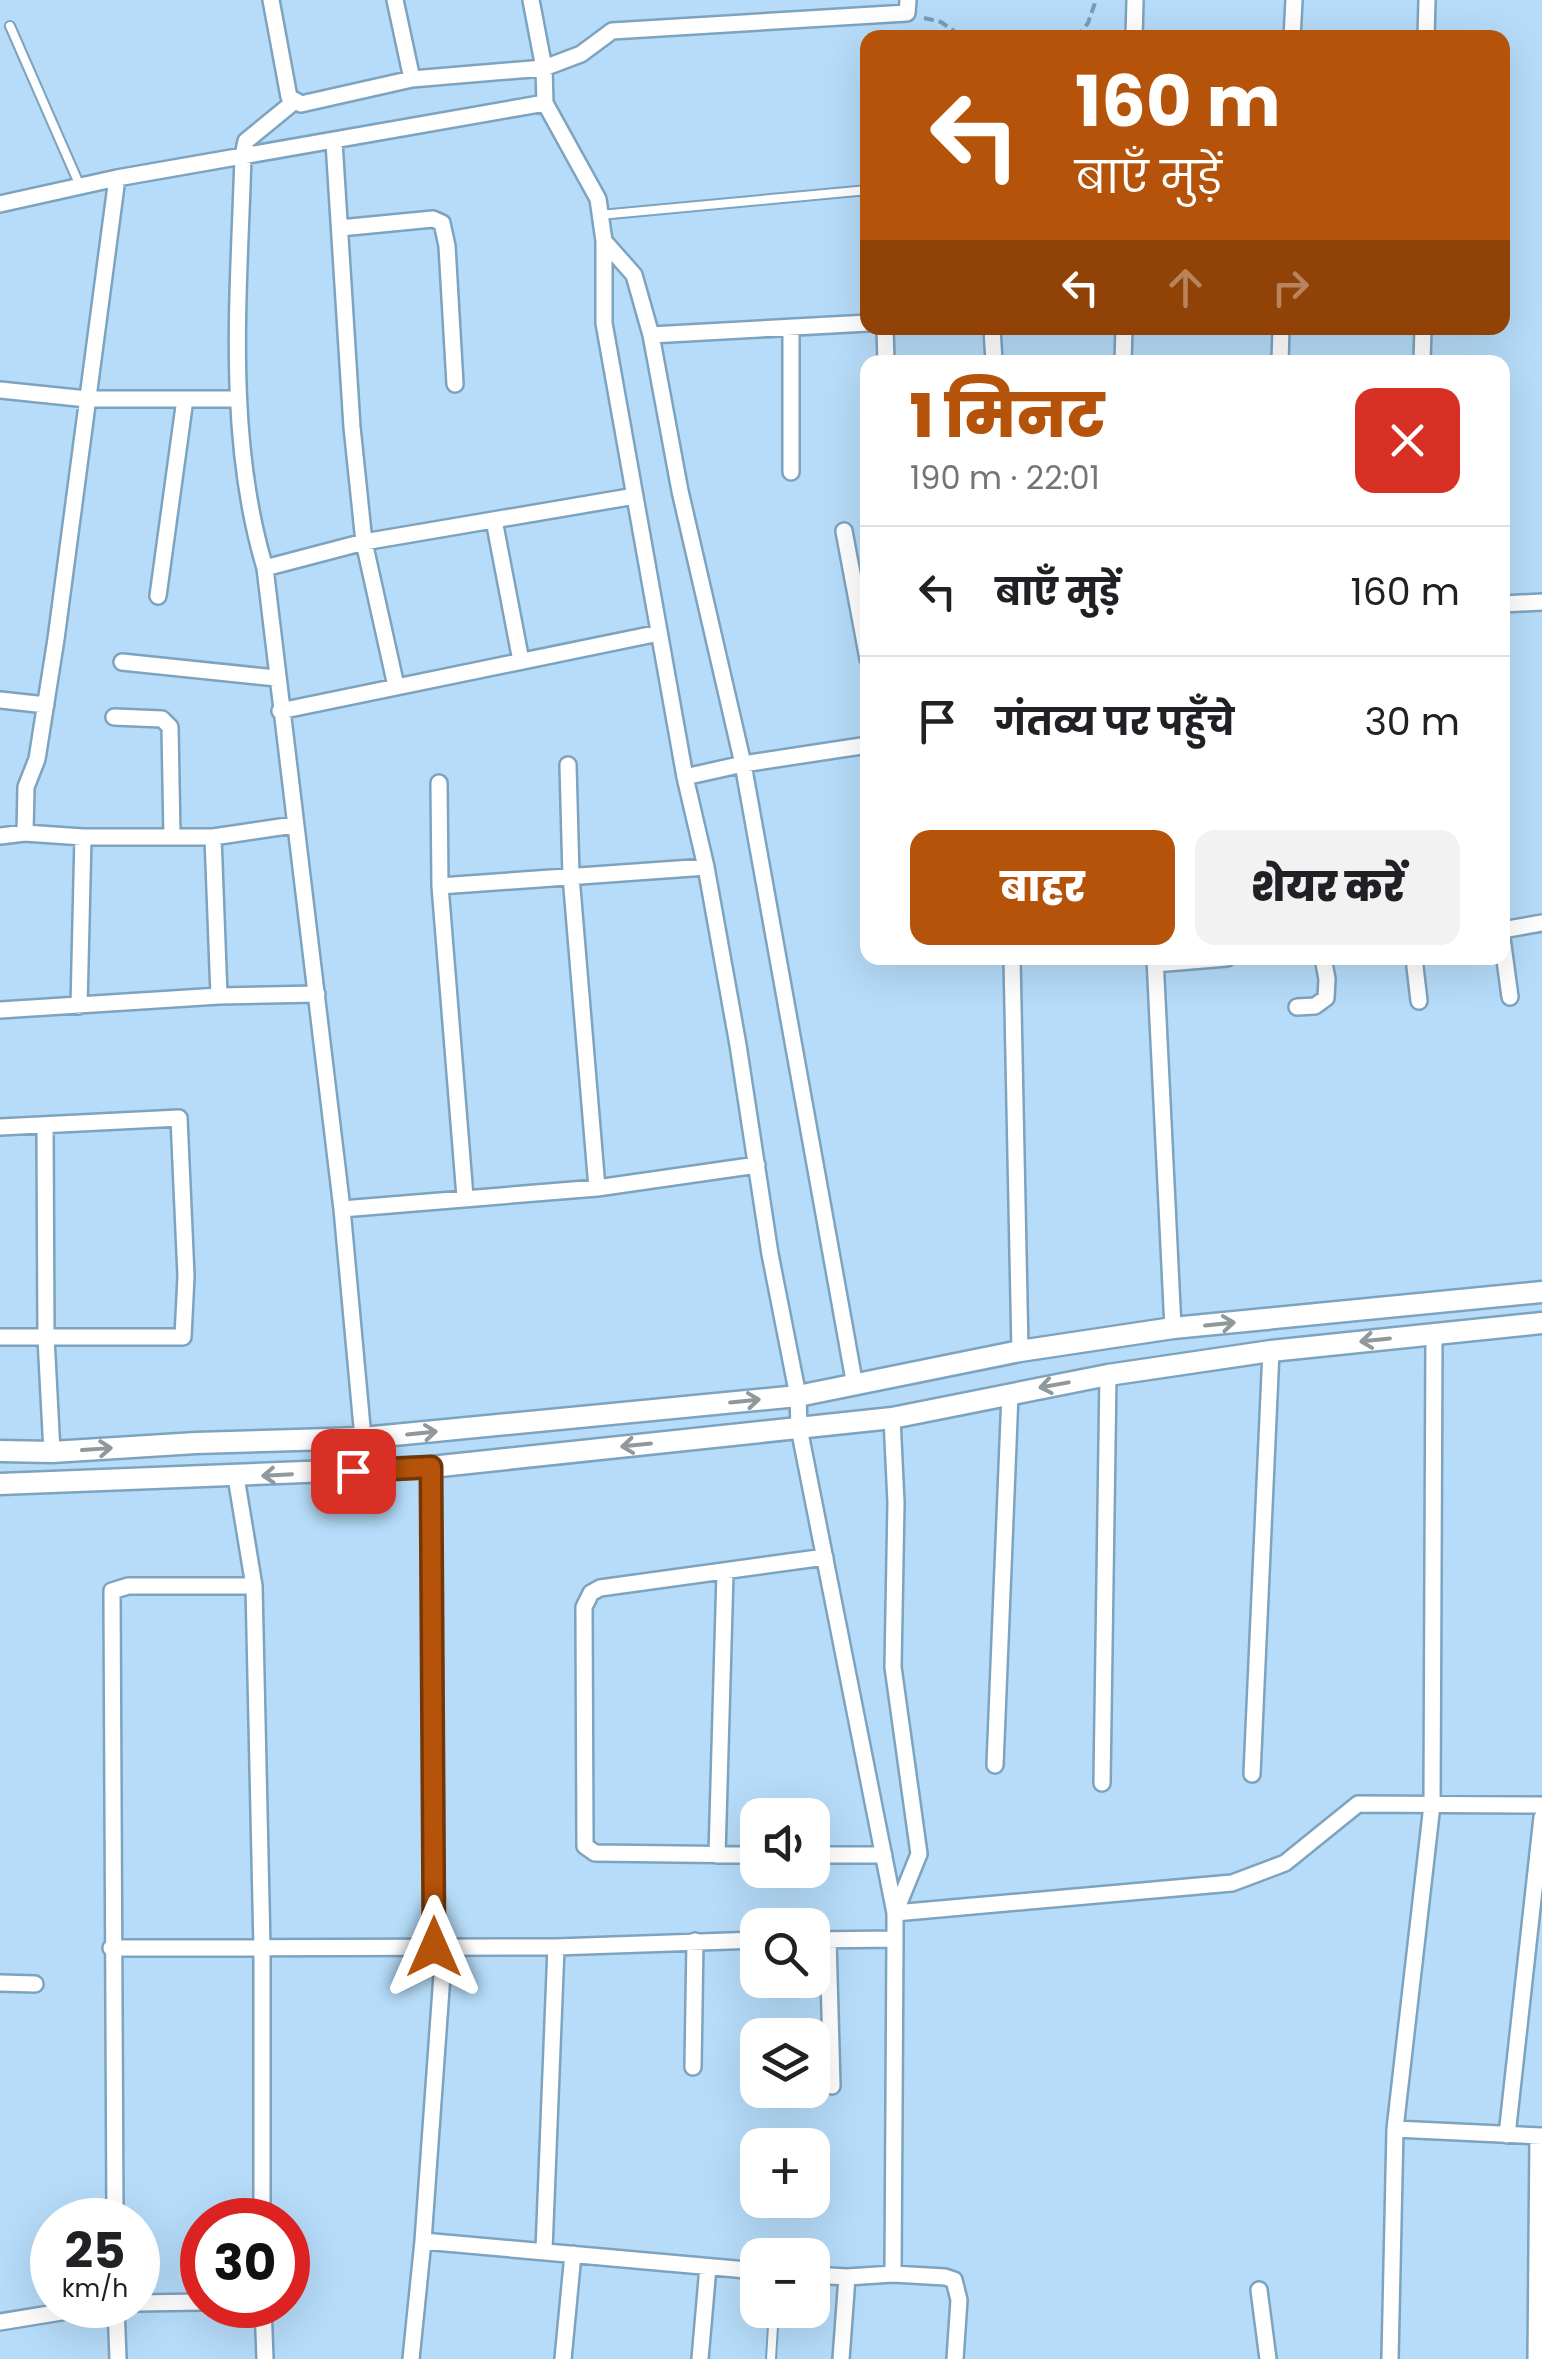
<!DOCTYPE html>
<html lang="hi">
<head>
<meta charset="utf-8">
<style>
  body { margin:0; font-family:Poppins,"Noto Sans Devanagari",sans-serif; background:#f2f2f2; color:#202124; height:100vh; display:flex; flex-direction:column; font-size:38px; white-space:nowrap }
  * { box-sizing:border-box; margin:0 }
  p { font-size:32px; color:#757577 }
  .icon { flex:none; width:55px; height:55px; fill:none; stroke:currentColor; stroke-width:2; stroke-linecap:round; stroke-linejoin:round }
  .map { position:relative; flex:1; overflow:hidden }
  .drawer { position:absolute; left:860px; top:355px; width:650px; height:610px; display:flex; flex-direction:column; background:#fff; border-radius:20px; box-shadow:0 10px 40px #0002 }
  .drawer>* { flex:none }
  .guide { position:absolute; left:860px; top:30px; width:650px; height:305px; border-radius:20px; box-shadow:0 10px 40px #0002; background:#b45309; color:#fff; overflow:hidden }
  .fabs { position:absolute; left:740px; top:1798px; display:grid; gap:20px }
  .fabs a { display:grid; place-items:center; width:90px; height:90px; border-radius:20px; background:#fff; box-shadow:0 10px 40px #0002; font-size:50px }
  .speed { position:absolute; left:30px; top:2198px; display:flex; gap:20px; font-size:50px; font-weight:700; text-align:center }
  .speed>* { display:grid; place-content:center; width:130px; height:130px; border-radius:50%; background:#fff; box-shadow:0 10px 40px #0002; line-height:1 }
  .speed small { font-size:25px; font-weight:400 }
  .speed .limit { border:15px solid #d22; background:#fff; color:#111 }
  .pin { position:absolute; display:grid; place-items:center; width:85px; height:85px; color:#fff; margin:-42px; border-radius:20px; box-shadow:0 5px 15px #0006 }
  .me { position:absolute; width:110px; margin:-55px; rotate:0deg; stroke-linejoin:round; filter:drop-shadow(0 0 8px #0008) }
  .turn { display:flex; align-items:center; gap:35px; height:210px; padding:0 50px; font-size:45px }
  .turn .icon { width:130px; height:130px; stroke-width:2.5 }
  .turn b { display:block; font-size:70px; line-height:85px }
  .lanes { display:flex; align-items:center; height:95px; padding:0 50px; background:#0003; justify-content:center; gap:50px; direction:ltr }
  .lanes .off { opacity:.35 }
  .round { display:grid; place-items:center; flex:none; width:105px; height:105px; border-radius:20px; background:#f2f2f2 }
  .headline { display:flex; align-items:center; justify-content:space-between; height:170px; padding:0 50px }
  h1 { font-size:60px; font-weight:800; line-height:75px; color:#b45309 }
  .action { display:flex; gap:20px; margin-top:auto; padding:20px 50px }
  .action a { flex:1; height:115px; border-radius:20px; background:#b45309; color:#fff; font-size:40px; font-weight:800; line-height:115px; text-align:center }
  .action a+a { background:#f2f2f2; color:#202124 }
  ul { padding:0; list-style:none }
  li { display:flex; align-items:center; gap:30px; height:130px; padding:0 50px; border-top:2px solid #e0e0e0 }
  li div { flex:1 }
  li b { display:block; font-size:38px }
  li em { font-style:normal }
  .map>svg:first-child { display:block }
  .lines { fill:none; stroke-linecap:round; stroke-linejoin:round }
  .service-casing { stroke:#7ea3bf; stroke-width:12 }
  .minor-casing { stroke:#7ea3bf; stroke-width:20 }
  .tertiary-casing { stroke:#7ea3bf; stroke-width:25 }
  .path { stroke:#7d9cb2; stroke-width:4; stroke-dasharray:10 5; stroke-linecap:butt }
  .service { stroke:#fff; stroke-width:8 }
  .minor { stroke:#fff; stroke-width:15 }
  .tertiary { stroke:#fff; stroke-width:20 }
  .oneway { stroke:#91989c }
  .route-casing { stroke:#753606; stroke-width:25 }
  .route { stroke:#b45309; stroke-width:18 }
</style>
</head>
<body>
<div class="map">
<svg width="1542" height="2359" viewBox="0 0 1542 2359">
  <rect width="100%" height="100%" fill="#b6dcf9"/>
  <g class="lines">
    <defs>
      <path id="service" d="M10,26L80,186
        M600,215L868,190
        M771,2359L774,2310"/>
      <path id="minor" d="M271,0L289,97L301,104L412,79L544,68L581,54L612,31L907,13L908,0
        M395,0L412,79
        M531,0L544,68L545,103L598,199L604,241V323L685,777L706,867L738,1045L770,1254L798,1396L799,1428L895,1913L1232,1883L1285,1863L1358,1804L1542,1805
        M1134,38L1135,0
        M1292,38L1294,0
        M1426,38L1427,0
        M295,101L246,141L243,156C239,293 225,435 265,568L364,542L635,496
        M334,142L352,427L364,542L396,686
        M0,204L117,178L545,103
        M340,228L433,219L442,223L447,246L455,384
        M604,241L634,275L651,335
        M885,328L886,362
        M992,328L994,362
        M1123,362L1124,328
        M1280,362L1281,328
        M1422,362L1423,328
        M0,390L87,399H237
        M791,472V328
        M494,520L521,661
        M844,531L868,659
        M265,568L342,1209L363,1438
        M158,596L185,399
        M1502,604L1542,602
        M122,662L276,678
        M0,700L46,705
        M280,711L659,633
        M114,717L162,719L170,727L172,837
        M568,765L571,876L597,1188
        M685,777L743,764L868,745
        M439,783L440,886L465,1197
        M25,833L26,787L37,759L56,639L117,178
        M0,836L25,833L83,837H213L294,825
        M213,837L219,996
        M440,886L706,867
        M1502,930L1542,923
        M1502,938L1510,997
        M1012,958L1020,1351
        M1155,958L1173,1328
        M1414,958L1419,1001
        M1155,964L1227,958
        M79,1006L83,837
        M1297,1007L1315,1006L1326,998L1327,979L1323,958
        M0,1010L219,996L317,994
        M45,1126L46,1338L52,1452
        M0,1127L179,1118L186,1276L183,1337H0
        M342,1209L597,1188L757,1165
        M855,1386L743,764L680,491L651,335L868,323
        M431,1467L435,1947
        M236,1477L254,1586L262,1948V2220
        M995,1765L1010,1394
        M1252,1774L1271,1351
        M1102,1783L1108,1375
        M717,1855L725,1573
        M758,1855L595,1853L585,1846L584,1607L591,1593L600,1588L825,1557
        M812,1855H884
        M895,1939L893,2274L945,2277L954,2280L959,2300L955,2359
        M812,1940L895,1939V1913L919,1854L893,1667L896,1503L892,1418
        M828,1940L832,2086
        M444,1947L423,2241L758,2271
        M111,1948L556,1947L758,1940
        M0,1983L35,1984
        M693,2067L695,1941
        M1395,2129L1542,2136
        M1507,2135L1542,1817
        M115,2220L112,1591L128,1586H254
        M544,2250L556,1947
        M812,2275L847,2277L893,2274
        M1259,2290L1268,2359
        M138,2303L202,2302
        M116,2305L118,2359
        M263,2305L265,2359
        M0,2322L104,2305
        M411,2359L423,2241
        M563,2359L573,2254
        M700,2359L708,2267
        M841,2359L847,2277
        M1390,2359L1395,2129L1432,1805L1434,1334
        M1536,2359L1538,2136"/>
      <path id="tertiary" d="M0,1451L52,1452L196,1443L363,1438L798,1396L1020,1351L1173,1328L1542,1292
        M0,1484L431,1467L892,1418L1108,1375L1271,1351L1542,1323"/>
    </defs>
    <use href="#service" class="service-casing"/>
    <use href="#minor" class="minor-casing"/>
    <use href="#tertiary" class="tertiary-casing"/>
    <path class="path" d="M924,18L941,22L964,38
      M1076,38L1088,23L1096,0"/>
    <use href="#service" class="service"/>
    <use href="#minor" class="minor"/>
    <use href="#tertiary" class="tertiary"/>
  </g>
  <defs><path id="oneway-shaft" d="M-6 0H5M1.5-3L5.5 0L1.5 3" fill="none" stroke-width="1.6" stroke-linecap="round" stroke-linejoin="round" transform="scale(2.5)"/></defs>
  <g class="oneway">
    <use href="#oneway-shaft" transform="translate(1220 1324) rotate(-6)"/>
    <use href="#oneway-shaft" transform="translate(1375 1340) rotate(174)"/>
    <use href="#oneway-shaft" transform="translate(1054 1385) rotate(170)"/>
    <use href="#oneway-shaft" transform="translate(745 1401) rotate(-6)"/>
    <use href="#oneway-shaft" transform="translate(422 1433) rotate(-6)"/>
    <use href="#oneway-shaft" transform="translate(636 1445) rotate(174)"/>
    <use href="#oneway-shaft" transform="translate(97 1449) rotate(-4)"/>
    <use href="#oneway-shaft" transform="translate(277 1475) rotate(177)"/>
  </g>
  <g class="lines">
    <defs>
      <path id="route" d="M353,1471L431,1467L434,1947"/>
    </defs>
    <use href="#route" class="route-casing"/>
    <use href="#route" class="route"/>
  </g>
</svg>
<div class="fabs">
<a><svg class="icon" aria-label="sound" viewBox="0 0 24 24"><path d="M4 9h4l5-4v14l-5-4H4zM17 9q2 3 0 6"/></svg></a>
<a><svg class="icon" aria-label="search" viewBox="0 0 24 24"><circle cx="10" cy="10" r="6"/><path d="M15 15l6 6"/></svg></a>
<a><svg class="icon" aria-label="layers" viewBox="0 0 24 24"><path d="M12 4l9 5-9 5-9-5zM3 14l9 5 9-5"/></svg></a>
<a>+</a>
<a>−</a>
</div>
<div class="speed"><div>25<small>km/h</small></div><div class="limit">30</div></div>
<div class="pin" style="left:353px;top:1471px;background:#d93025"><svg class="icon" aria-label="arrive" viewBox="0 0 24 24"><path d="M6 21V4h12l-3 4 3 4H6"/></svg></div>
<svg class="me" style="left:434px;top:1947px" viewBox="-20 -20 40 40"><path d="M0-17L14 15 0 8-14 15z" fill="#b45309" stroke="#fff" stroke-width="4"/></svg>
<div class="guide">
<div class="turn"><svg class="icon" aria-label="left" viewBox="0 0 24 24"><path d="M17 20v-9H6M10 6l-5 5 5 5"/></svg><div><b>160 m</b>बाएँ मुड़ें</div></div>
<div class="lanes"><svg class="icon" aria-label="left" viewBox="0 0 24 24"><path d="M17 20v-9H6M10 6l-5 5 5 5"/></svg><svg class="icon off" aria-label="ahead" viewBox="0 0 24 24"><path d="M12 20V5M6 11l6-6 6 6"/></svg><svg class="icon off" aria-label="right" viewBox="0 0 24 24"><path d="M7 20v-9h11M14 6l5 5-5 5"/></svg></div>
</div>
<section class="drawer">
<div class="headline"><div><h1>1 मिनट</h1><p>190 m · 22:01</p></div><a class="round" style="background:#d93025;color:#fff"><svg class="icon" aria-label="close" viewBox="0 0 24 24"><path d="M6 6l12 12M18 6L6 18"/></svg></a></div>
<ul>
<li><svg class="icon" aria-label="left" viewBox="0 0 24 24"><path d="M17 20v-9H6M10 6l-5 5 5 5"/></svg><div><b>बाएँ मुड़ें</b></div><em>160 m</em></li>
<li><svg class="icon" aria-label="arrive" viewBox="0 0 24 24"><path d="M6 21V4h12l-3 4 3 4H6"/></svg><div><b>गंतव्य पर पहुँचे</b></div><em>30 m</em></li>
</ul>
<div class="action"><a>बाहर</a><a>शेयर करें</a></div>
</section>
</div>
</body>
</html>
